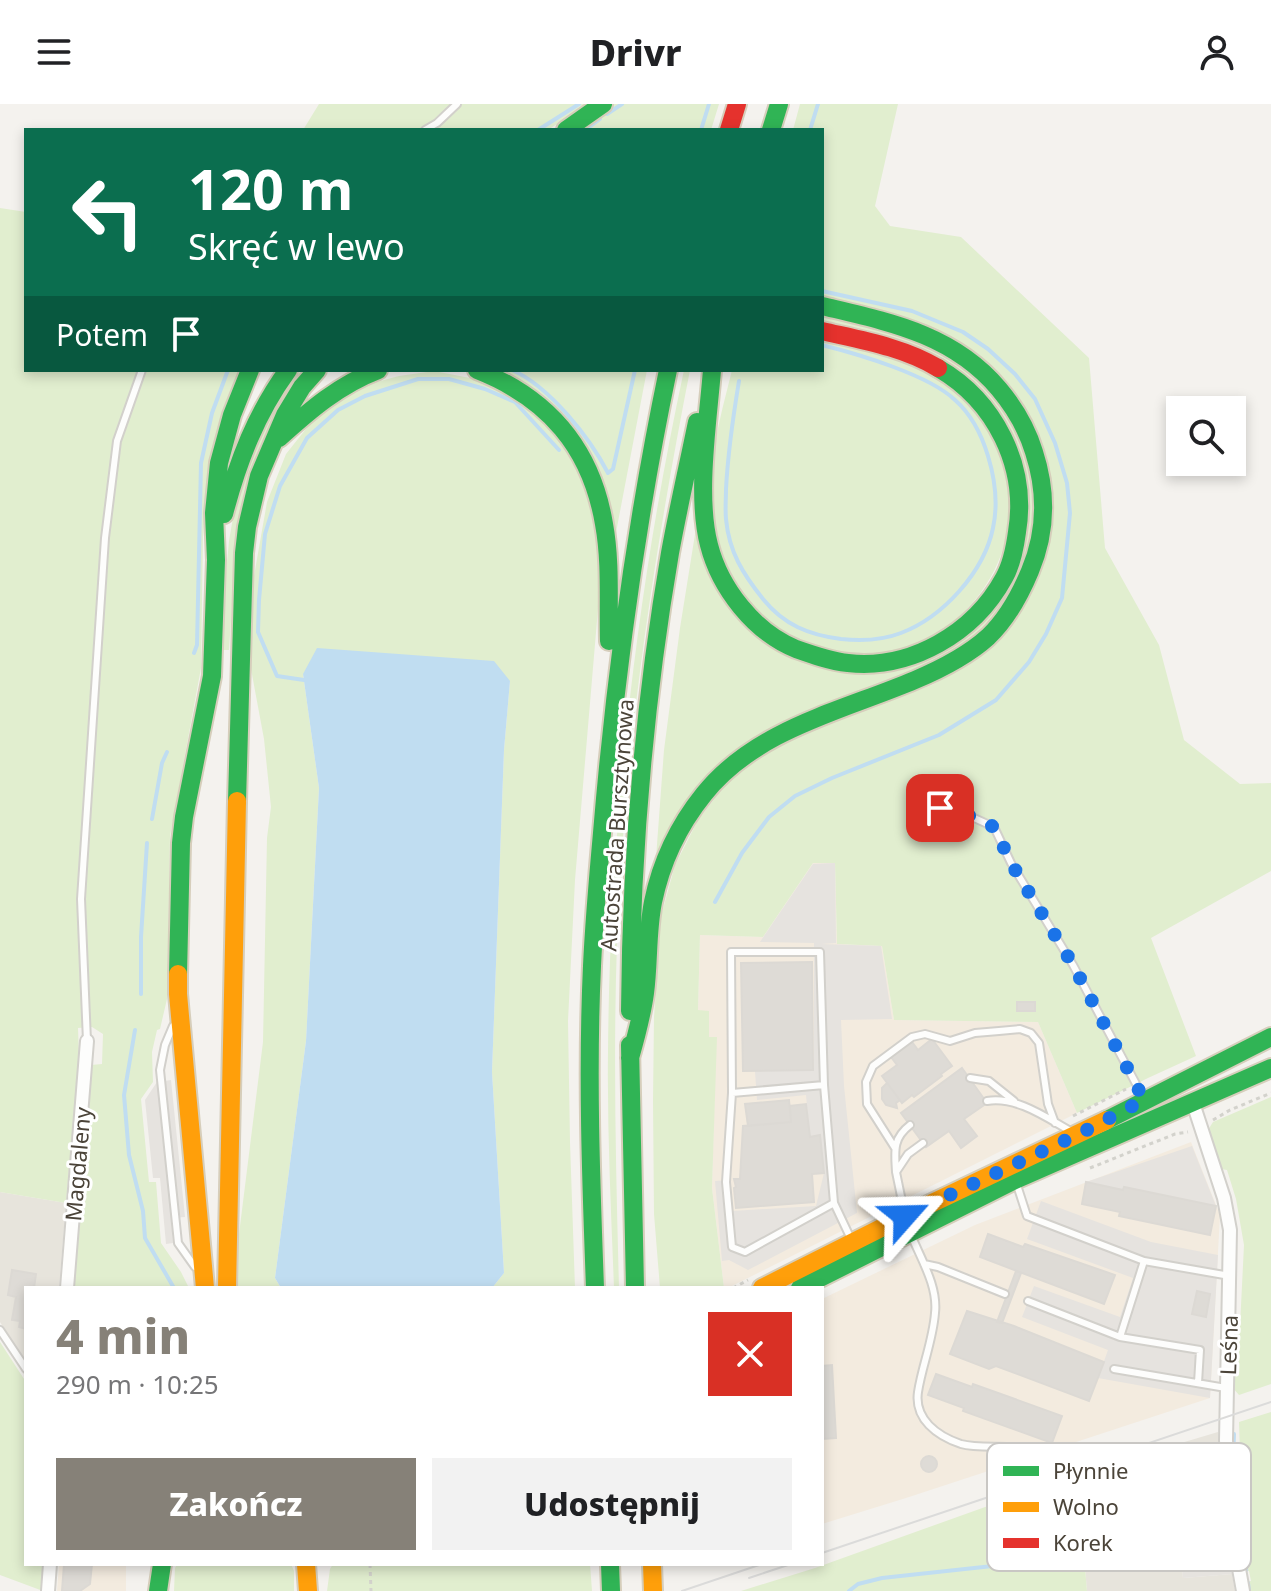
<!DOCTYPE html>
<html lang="pl">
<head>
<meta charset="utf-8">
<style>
  body { margin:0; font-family:"Noto Sans",sans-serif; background:#f2f2f2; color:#202124; height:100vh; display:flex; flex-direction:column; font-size:30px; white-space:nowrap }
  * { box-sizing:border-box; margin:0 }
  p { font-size:26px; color:#757577 }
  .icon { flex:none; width:44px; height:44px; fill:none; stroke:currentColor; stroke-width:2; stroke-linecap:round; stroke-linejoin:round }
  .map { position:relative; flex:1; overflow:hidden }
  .details { position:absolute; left:24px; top:1182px; width:800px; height:280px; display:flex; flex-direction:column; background:#fff; border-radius:0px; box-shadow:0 4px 12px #0003 }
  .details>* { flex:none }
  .banner { position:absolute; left:24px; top:24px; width:800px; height:244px; border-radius:0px; box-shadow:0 4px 12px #0003; background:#0b6e4f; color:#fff; overflow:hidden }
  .fabs { position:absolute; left:1166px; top:292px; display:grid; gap:16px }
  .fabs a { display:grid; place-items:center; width:80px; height:80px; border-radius:0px; background:#fff; box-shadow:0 4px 12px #0003; font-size:40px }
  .pin { position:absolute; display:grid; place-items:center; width:68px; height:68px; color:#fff; margin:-34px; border-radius:16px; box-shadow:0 4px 12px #0006 }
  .me { position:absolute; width:88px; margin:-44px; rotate:65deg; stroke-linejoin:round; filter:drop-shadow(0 0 6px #0008) }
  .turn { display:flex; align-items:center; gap:28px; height:168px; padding:0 32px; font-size:36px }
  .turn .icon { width:104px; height:104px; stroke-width:2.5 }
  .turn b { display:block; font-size:56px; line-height:68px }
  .then { display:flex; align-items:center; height:76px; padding:0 32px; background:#0003; gap:16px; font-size:30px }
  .round { display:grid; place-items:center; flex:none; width:84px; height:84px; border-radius:0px; background:#f2f2f2 }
  .summary { display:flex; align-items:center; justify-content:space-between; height:136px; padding:0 32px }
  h1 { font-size:48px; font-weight:800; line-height:60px; color:#868178 }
  .cta { display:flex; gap:16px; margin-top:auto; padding:16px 32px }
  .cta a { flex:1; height:92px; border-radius:0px; background:#868178; color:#fff; font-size:32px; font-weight:800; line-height:92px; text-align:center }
  .cta a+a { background:#f2f2f2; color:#202124 }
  header { display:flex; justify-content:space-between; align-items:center; height:104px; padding:0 32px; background:#fff; font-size:36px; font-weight:800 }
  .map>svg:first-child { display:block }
  .residential { fill:#e7e4dc }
  .commercial { fill:#f3ebdf }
  .green { fill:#e1eecf }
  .parking { fill:#e6e3df }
  .water { fill:#c0ddf1 }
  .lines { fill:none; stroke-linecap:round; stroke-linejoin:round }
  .stream { stroke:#c0ddf1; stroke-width:4 }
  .building { fill:#dedbd6; stroke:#dcd9d4; stroke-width:2 }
  .lane-casing { stroke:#d2d0cb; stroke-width:10 }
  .street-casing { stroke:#d2d0cb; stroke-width:16 }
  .fast-casing { stroke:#d6cebb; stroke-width:22 }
  .slow-casing { stroke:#d6cebb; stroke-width:22 }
  .jam-casing { stroke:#d6cebb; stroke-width:22 }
  .path { stroke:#d3d2cc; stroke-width:3; stroke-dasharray:4 4; stroke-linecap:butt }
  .lane { stroke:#fdfdfc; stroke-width:6 }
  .street { stroke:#fdfdfc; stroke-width:12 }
  .fast { stroke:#30b455; stroke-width:18 }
  .slow { stroke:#ff9f0a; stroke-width:18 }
  .jam { stroke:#e5322d; stroke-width:18 }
  .tram { stroke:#dbdbda; stroke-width:2 }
  .route { stroke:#1a73e8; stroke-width:14; stroke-dasharray:0 25.2 }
  .labels { text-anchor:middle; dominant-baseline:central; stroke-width:6; stroke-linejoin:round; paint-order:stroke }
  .street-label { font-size:22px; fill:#4b4439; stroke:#fff }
  .key { fill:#fff; stroke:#c9c7c4; stroke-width:2 }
  .key-label { font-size:22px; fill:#4b4439 }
</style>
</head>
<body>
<header><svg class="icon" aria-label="menu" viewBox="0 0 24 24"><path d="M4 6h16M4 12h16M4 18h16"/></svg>Drivr<svg class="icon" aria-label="person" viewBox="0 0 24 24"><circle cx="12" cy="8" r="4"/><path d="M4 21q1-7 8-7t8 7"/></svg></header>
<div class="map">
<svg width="1271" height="1487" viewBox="0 0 1271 1487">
  <rect width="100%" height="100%" fill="#f4f2ee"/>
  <path class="residential" d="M0,1088L66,1099L59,1184H26V1259L0,1218Z
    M1218,1328L1223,1417L1178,1423L1183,1474L1232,1470L1235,1487H1087L1077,1370Z"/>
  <path class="commercial" d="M813,759H835L837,840L882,842L894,916L1038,918L1077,1009L728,1184H724L712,1084L716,934L709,933L698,907L700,831L763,833Z
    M1191,1038L1220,1111L1210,1294L906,1394L822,1420V1195L975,1121Z
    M59,1460H126V1487H57Z"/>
  <path class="green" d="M319,0H587L548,26H303Z
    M614,0H719L711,26H576Z
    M800,0H898L875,102L890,122L961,133L1089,254L1105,444L1159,541L1184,636L1240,680L1271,679V767L1151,834L1196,952L1148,974L1077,1009L1038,918L894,916L882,842L837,840L835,759H813L763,833L700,831L698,906L709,907V933H717L712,1084L724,1184H660L654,1110L653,997L654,913L661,812L675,761L698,716L719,689L745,662L807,627L932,581L968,560L1052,418L1000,271L822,193V26H793Z
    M0,104L26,108V266H241L208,367L203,433L201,564L170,732L167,895L160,925L157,926L152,948L153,978L141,995L149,1078H156L161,1139L181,1168L189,1184H71L91,961L102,960L103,930L92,923L78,924L79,952L66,1099L0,1088Z
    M822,210L860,219L940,247L980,275L998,295L1029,355L1035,393L1030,438L1021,472L989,519L967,538L940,556L757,633L656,754L664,646L680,524L696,424L708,463L796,554L937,548L1021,449L993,301L822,219Z
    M822,236C867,247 914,257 952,284C974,299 989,322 999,346C1027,416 999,489 937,530C905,552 862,555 826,545C813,541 798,537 786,530C779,526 773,520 767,515C725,479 708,422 712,367C714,333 724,299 732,266H822Z
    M297,266H308L277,308L260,342L244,386L236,440L229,546H223L224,491L229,437L238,384L252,338Z
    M498,266H647L614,439L605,390Z
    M684,266H690C653,455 624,645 617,838C613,953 616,1069 619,1184H614C611,1105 607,1026 608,947C610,718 636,490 684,266Z
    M434,267L470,274L504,286L529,303L570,349L585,385L597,433L599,493L575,776L568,917L570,1038L575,1184H492L504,1169L492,968L504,646L510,577L303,570L319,684L306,937L275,1174L281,1184H236L237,1146L263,938L267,734L271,703L264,635L251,565L254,472L267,398L286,350L317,311L354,284L399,272Z
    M1271,993V1280L1239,1291L1232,1283L1233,1226L1240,1222L1244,1141L1236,1095L1227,1066L1221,1065L1219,1062L1208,1026L1213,1018Z
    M0,1238L26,1278V1460H44L43,1487L0,1471Z
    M1271,1308V1487H1246L1245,1478L1251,1477L1249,1467H1243L1234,1405L1242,1404L1239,1318Z
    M1077,1370L1087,1487H741L815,1464Z
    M177,1460H291L294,1467V1487H174L175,1464Z
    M333,1460H590L592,1487H327L330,1465Z"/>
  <path class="parking" d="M835,759L836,839L821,840L881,842L892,915L841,916L844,982L857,1109L748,1166L729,1156L722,1157L715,1077L730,1076L732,1107L816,1102L824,1069L820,1032L810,1033L806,991L757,996L755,967L814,966V839L760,838L813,760Z
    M171,976L185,1113L171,1114L173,1139L166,1140L160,1074H153L145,996L157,978Z
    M1192,1042L1216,1102L1125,1083L1123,1086L1086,1078Z
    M1041,1097L1151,1138L1218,1151L1210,1294L1098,1274L1108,1246L1022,1213L1034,1182L1120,1213L1133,1174L1027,1135Z
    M1223,1417L1232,1470L1183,1474L1177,1423Z"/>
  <path class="water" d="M317,544L494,557L510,577L504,646L492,968L504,1169L492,1184H281L275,1174L306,937L319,684L303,570Z"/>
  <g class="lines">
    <path class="stream" d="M607,10L622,0
      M538,26L579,0
      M585,26L600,15
      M701,26L709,0
      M810,26L818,0
      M512,266C549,282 590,334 608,369L613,365L635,266
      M739,277C733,313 728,348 726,385C726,394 725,405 726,415C729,448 743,470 763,495C784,521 809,531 841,535C861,537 883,536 901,529C943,513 984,468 993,424C998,401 995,375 988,352C982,332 972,311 955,296C929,271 858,250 822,241
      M194,549L197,541L201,359L212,309L228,266
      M304,576L277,572L258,528L259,496L265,430L280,382L307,334L338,306L365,292L418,275H449L485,285L515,298L559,346
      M152,715L162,659L167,648
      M715,798L742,749L769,713L795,692L832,674L939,631L996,596L1029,558L1046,530L1062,494L1070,409L1067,379L1055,339L1035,295L1015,270L988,245L963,228L912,207L822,187
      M141,890V833L147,739
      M135,926L124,991L129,1051L143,1107L145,1134L174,1184
      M1233,1355L1234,1330
      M1236,1406L1246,1466
      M1248,1479L1249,1487
      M849,1487L858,1480L882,1474L1076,1453L1070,1411"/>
  </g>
  <path class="building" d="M812,858L813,966L743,967L741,859Z
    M1017,898H1035V907H1017Z
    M932,935L952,962L941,970L942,972L914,993L912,991L902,999L882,972L897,961L891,953L912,938L918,946Z
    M962,964L987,999L964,1015L977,1032L961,1044L949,1027L926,1043L901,1009Z
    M887,979L900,996L896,999L897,1004L886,1001L882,995V984Z
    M789,996L791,1018L748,1022L745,1000Z
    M806,1000L810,1033L820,1031L824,1069L812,1070L814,1098L736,1104L734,1084L736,1083L734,1075H740L743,1022L791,1018L790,1002Z
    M1086,1078L1123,1086L1124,1083L1216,1102L1210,1131L1119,1112L1120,1108L1082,1100Z
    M988,1130L1023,1143L1025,1140L1115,1171L1104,1200L980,1153Z
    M12,1166L36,1170L34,1184H26V1225L19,1223L20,1217L12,1216L16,1193L8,1191Z
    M1016,1167L1021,1169L1002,1219L997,1218Z
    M1197,1187L1210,1190L1206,1213L1192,1210Z
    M967,1207L1014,1222L1104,1258L1089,1297L996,1262L989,1265L950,1250Z
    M832,1261L836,1334L822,1335V1262Z
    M936,1270L972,1283L973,1280L1062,1312L1052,1339L963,1307L964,1304L928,1291Z
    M921 1360a8 8 0 1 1 16 0a8 8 0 1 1-16 0Z
    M64,1460H92L90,1480L80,1487H62Z"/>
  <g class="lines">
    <defs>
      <path id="lane" d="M425,26L437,19L457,0
        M912,700L961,708L994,723L1011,759L1073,861L1143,993
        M173,922L165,941L160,966L178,1139L195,1163
        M87,937L81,795L105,434L117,337L142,266
        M970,974L989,977L1014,997
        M824,981L820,848H731L732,989L824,981L834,1099
        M732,989L726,1078L732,1143L745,1148L834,1099L851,1135
        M987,997C1018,992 1048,1015 1074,1029
        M895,1044L867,1000L866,978L873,962L912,933L925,930L950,937L975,929L999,927L1020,925L1031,929L1039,939L1048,1000L1055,1019
        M896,1068C895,1048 892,1035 910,1021
        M1016,1078L1027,1112L1144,1157L1230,1172
        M904,1107L896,1068L908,1050L923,1039
        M912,1133C922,1157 938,1183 935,1209C933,1236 922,1262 918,1288C914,1315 937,1332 961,1340C975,1344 995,1342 1010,1343
        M924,1160L938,1163L1005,1190
        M1028,1197L1120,1233L1144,1157
        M0,1226L26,1265
        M1120,1233L1200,1246L1198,1279
        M1114,1265L1226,1284"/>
      <path id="street" d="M1193,999L1224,1094L1230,1126L1226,1336L1231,1420L1243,1487
        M67,1184L87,937
        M48,1487L50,1460"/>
      <path id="fast" d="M566,26L603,0
        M771,26L779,0
        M477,266C548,294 591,343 604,420C611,458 608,498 609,537
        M712,266C708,317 696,392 709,441C720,484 754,528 796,545C813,551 830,557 848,559C911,566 974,529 1004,474C1012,460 1015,443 1017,428C1028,362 995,297 938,264
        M279,334C310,306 339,281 378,266
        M224,410C238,357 256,310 288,266
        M237,697L244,449L247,423L259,372L285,311L302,283L317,266
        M178,870L181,739L184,713L212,572L216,456L214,409L219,359L232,311L250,266
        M630,907C631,753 644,600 670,449C678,405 688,362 697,318
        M630,941L635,1184
        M630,954C636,933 642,911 645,889C649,859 647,828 653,798C661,759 679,721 704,690C756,625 842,607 915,576C941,565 967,552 988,533C1007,515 1020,491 1030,467C1046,429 1047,388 1034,348C1027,325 1015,304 999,285C953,230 889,218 822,202
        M1107,1016L1271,933
        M595,1184C591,1077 587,969 592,862C594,818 598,773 602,729C615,573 636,419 668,266
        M800,1184L1015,1076L1271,964
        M610,1460L611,1487
        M158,1487L162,1460"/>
      <path id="slow" d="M178,870V890L205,1184
        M227,1184L237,697
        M762,1184L905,1112L1107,1016
        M306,1460L308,1487
        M652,1460L653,1487"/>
      <path id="jam" d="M729,26L737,0
        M822,227C861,236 903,243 938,264"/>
    </defs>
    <use href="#lane" class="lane-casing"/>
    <use href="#street" class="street-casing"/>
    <use href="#fast" class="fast-casing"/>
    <use href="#slow" class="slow-casing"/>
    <use href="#jam" class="jam-casing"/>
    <path class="path" d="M1073,1012L1126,985
      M1213,1016L1230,1006L1271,989
      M1090,1064L1175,1030L1188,1028
      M733,1184L748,1176
      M370,1460L371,1487"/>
    <use href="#lane" class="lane"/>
    <use href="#street" class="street"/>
    <use href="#fast" class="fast"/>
    <use href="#slow" class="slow"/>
    <use href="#jam" class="jam"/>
    <path class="tram" d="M822,1449L1271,1298
      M749,1474L791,1460
      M682,1487L762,1460"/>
  </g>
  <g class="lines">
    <path class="route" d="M905,1112L1077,1031L1144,996L1073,861L1011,759L994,723L961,708L940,704"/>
  </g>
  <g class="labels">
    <g class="street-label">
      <text transform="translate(616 721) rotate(-86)">Autostrada Bursztynowa</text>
      <text transform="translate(77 1060) rotate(-85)">Magdaleny</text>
      <text transform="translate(1228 1241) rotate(-88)">Leśna</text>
    </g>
  </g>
  <rect x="987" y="1339" width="264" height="128" rx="12" class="key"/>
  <rect x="1003" y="1362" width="36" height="10" fill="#30b455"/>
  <rect x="1003" y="1398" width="36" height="10" fill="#ff9f0a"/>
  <rect x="1003" y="1434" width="36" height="10" fill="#e5322d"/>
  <g class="key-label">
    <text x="1053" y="1375">Płynnie</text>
    <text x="1053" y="1411">Wolno</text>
    <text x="1053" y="1447">Korek</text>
  </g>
</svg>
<div class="fabs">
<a><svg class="icon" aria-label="search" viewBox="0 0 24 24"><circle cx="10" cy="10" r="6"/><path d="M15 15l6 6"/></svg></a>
</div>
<div class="pin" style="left:940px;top:704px;background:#d93025"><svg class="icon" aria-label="arrive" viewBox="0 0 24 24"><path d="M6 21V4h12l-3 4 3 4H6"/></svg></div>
<svg class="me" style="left:905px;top:1112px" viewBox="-20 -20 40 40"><path d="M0-17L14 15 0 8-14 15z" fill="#1a73e8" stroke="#fff" stroke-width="4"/></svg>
<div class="banner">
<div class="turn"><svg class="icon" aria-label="left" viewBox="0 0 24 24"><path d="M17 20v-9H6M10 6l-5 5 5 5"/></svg><div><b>120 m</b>Skręć w lewo</div></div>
<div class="then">Potem<svg class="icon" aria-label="arrive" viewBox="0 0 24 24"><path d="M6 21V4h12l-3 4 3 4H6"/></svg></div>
</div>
<section class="details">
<div class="summary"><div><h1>4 min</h1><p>290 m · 10:25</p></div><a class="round" style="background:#d93025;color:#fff"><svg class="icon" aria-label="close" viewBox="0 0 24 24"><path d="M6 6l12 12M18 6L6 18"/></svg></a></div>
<div class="cta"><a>Zakończ</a><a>Udostępnij</a></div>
</section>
</div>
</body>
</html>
